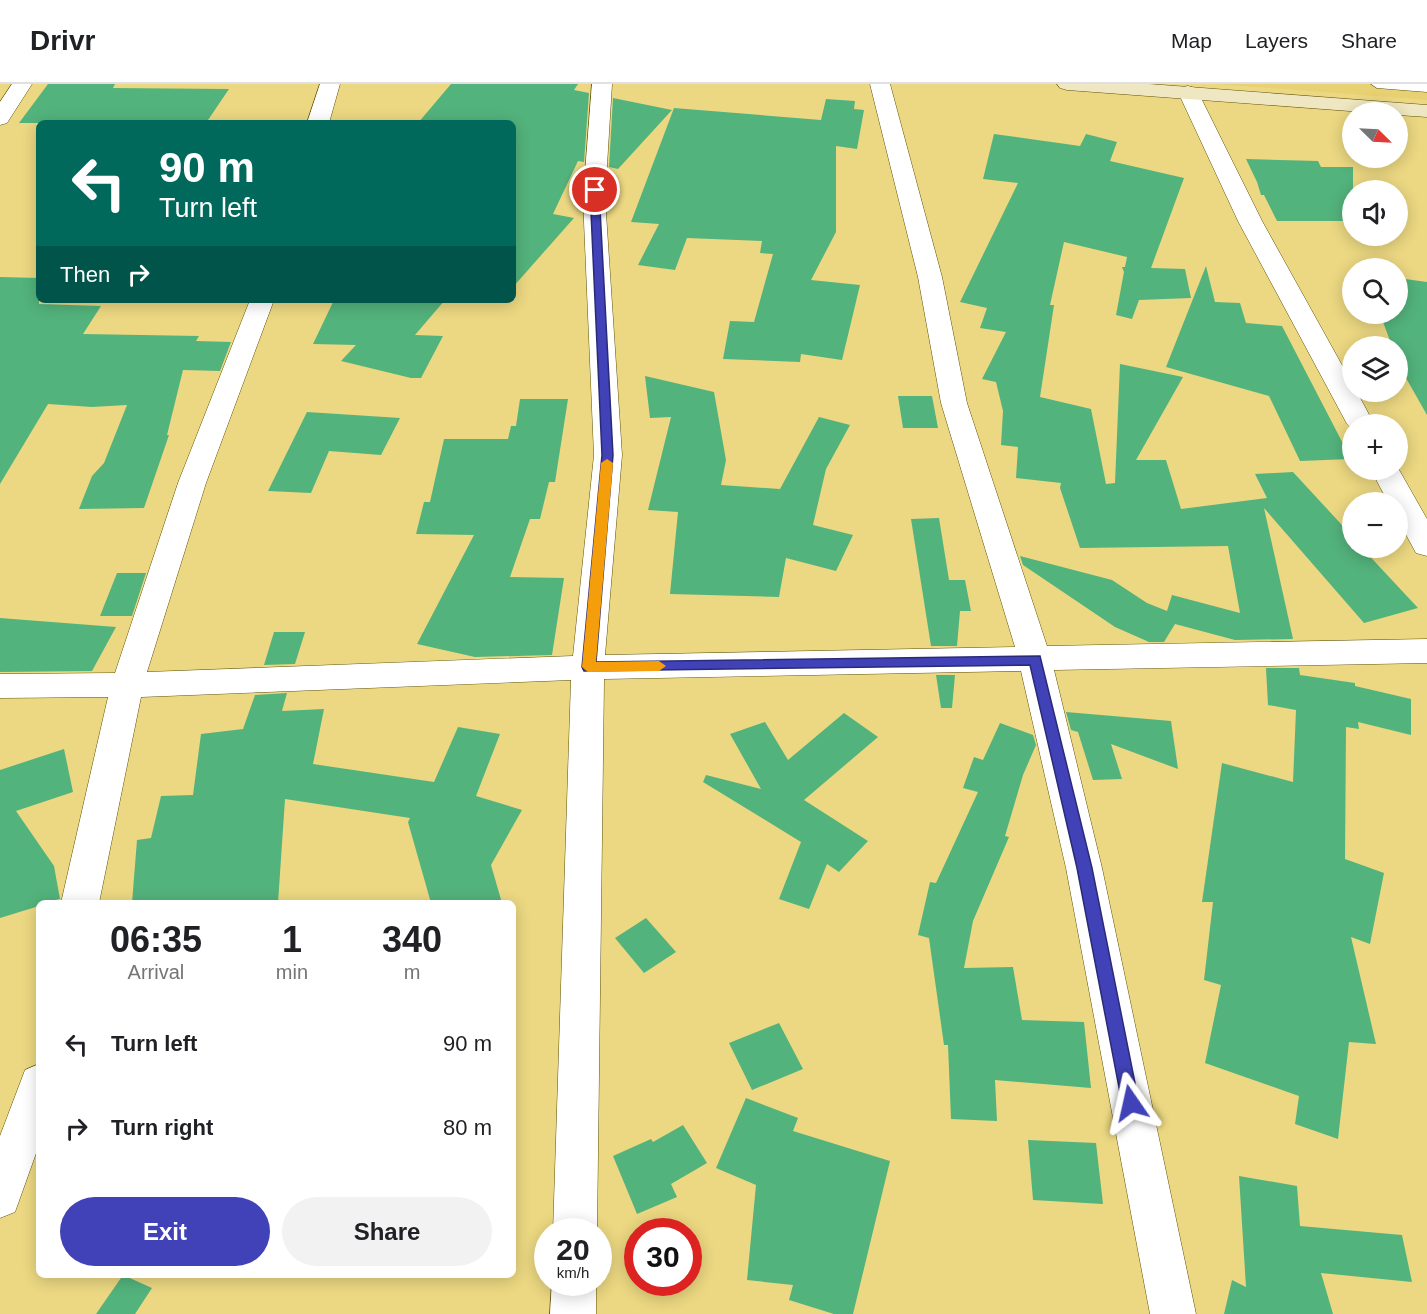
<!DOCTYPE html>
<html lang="en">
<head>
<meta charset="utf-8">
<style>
  body { margin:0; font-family:Arial,sans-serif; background:#f2f2f2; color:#202124; height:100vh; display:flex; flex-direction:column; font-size:22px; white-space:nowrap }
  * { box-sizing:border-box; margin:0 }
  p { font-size:20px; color:#757577 }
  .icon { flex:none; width:33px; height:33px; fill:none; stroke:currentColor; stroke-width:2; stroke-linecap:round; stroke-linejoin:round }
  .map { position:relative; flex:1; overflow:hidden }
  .sheet { position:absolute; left:36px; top:816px; width:480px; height:378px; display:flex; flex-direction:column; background:#fff; border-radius:9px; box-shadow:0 3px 15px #0003 }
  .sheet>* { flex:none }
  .guide { position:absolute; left:36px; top:36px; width:480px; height:183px; border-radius:9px; box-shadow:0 3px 15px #0003; background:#00695c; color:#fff; overflow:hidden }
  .needle { width:39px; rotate:114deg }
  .buttons { position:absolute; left:1342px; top:18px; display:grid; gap:12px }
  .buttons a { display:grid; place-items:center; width:66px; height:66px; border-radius:50%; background:#fff; box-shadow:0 3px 15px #0003; font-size:30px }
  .speed { position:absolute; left:534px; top:1134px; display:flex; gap:12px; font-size:30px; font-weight:700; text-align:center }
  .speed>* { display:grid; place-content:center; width:78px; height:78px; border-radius:50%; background:#fff; box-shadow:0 3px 15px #0003; line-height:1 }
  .speed small { font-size:15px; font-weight:400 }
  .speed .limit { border:9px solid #d22; background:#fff; color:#111 }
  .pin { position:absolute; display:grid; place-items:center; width:51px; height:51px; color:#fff; margin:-26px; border:3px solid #fff; border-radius:50%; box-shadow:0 2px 6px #0007 }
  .me { position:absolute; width:66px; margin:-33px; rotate:349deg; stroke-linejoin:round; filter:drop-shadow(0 0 4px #0008) }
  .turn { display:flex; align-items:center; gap:21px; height:126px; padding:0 24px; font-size:27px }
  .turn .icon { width:78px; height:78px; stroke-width:2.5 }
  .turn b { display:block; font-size:42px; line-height:51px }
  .then { display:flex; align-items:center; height:57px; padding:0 24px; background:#0003; gap:12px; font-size:22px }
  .eta { display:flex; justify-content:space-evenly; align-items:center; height:102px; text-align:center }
  .eta b { font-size:36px; font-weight:800; line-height:42px }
  .action { display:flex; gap:12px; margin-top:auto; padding:12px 24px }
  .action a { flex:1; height:69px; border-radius:36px; background:#4142b7; color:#fff; font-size:24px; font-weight:800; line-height:69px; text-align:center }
  .action a+a { background:#f2f2f2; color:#202124 }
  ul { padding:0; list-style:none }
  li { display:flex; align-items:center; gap:18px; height:84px; padding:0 24px }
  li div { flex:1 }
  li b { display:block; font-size:22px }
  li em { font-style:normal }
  header { display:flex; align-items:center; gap:36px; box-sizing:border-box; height:84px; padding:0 30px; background:#fff; border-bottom:2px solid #e0e0e0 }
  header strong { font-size:28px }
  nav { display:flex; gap:33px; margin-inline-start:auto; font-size:21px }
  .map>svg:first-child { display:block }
  .built { fill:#e8d172 }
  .building { fill:#53b37c }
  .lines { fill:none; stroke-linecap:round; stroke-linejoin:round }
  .lane-casing { stroke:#605107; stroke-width:1 }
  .street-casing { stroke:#605107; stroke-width:1 }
  .secondary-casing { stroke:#605107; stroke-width:1 }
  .lane { fill:#fff; fill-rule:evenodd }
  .street { fill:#fff; fill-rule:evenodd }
  .secondary { fill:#efe7c1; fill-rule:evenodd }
  .route { fill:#4142b7; stroke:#2a2b77; stroke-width:1.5 }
  .slow { fill:#f59e0b }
</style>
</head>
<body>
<header>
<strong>Drivr</strong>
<nav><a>Map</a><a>Layers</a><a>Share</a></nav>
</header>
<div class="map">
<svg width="1427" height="1230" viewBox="0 0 1427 1230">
  <rect width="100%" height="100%" fill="#ecd882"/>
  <path class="built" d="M1216,0H1427V16Z"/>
  <path class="building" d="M48,0H115L113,4L229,5L206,39H19Z
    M451,0H578L574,6L589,9L584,78L578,77L553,130L574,134L513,203V39H418Z
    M613,14L672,26L618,85L609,83Z
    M826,15L855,17L854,25L864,26L857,65L836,62V148L811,196L860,201L842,276L801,270L800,278L723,275L730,237L754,238L773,170L760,169L762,157L687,154L675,186L638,181L659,140L631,138L674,24L821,36Z
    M994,50L1080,62L1086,50L1117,58L1110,77L1184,94L1151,184L1185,185L1191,214L1139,216L1132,235L1116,231L1124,188L1122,183H1125L1127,173L1064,158L1050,221H1054L1040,313L1091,325L1106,400L1115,399L1120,280L1183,293L1136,376H1166L1181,425L1267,414L1255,390L1293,388L1353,453V464H1362L1418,524L1364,539L1264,424L1293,555L1235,556L1175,540L1164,558H1149L1115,543L1023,481L1020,472L1112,496L1147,519L1167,527L1172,511L1240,529L1228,462L1080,464L1060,404L1061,399L1016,394L1018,363L1001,361L1003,327L996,298L982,295L1006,248L980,244L987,224L960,218L1018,99L983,95Z
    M1246,75L1318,77L1321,83H1353V137H1277L1264,111H1261L1257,98Z
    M1206,182L1215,218L1240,219L1246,239L1282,242L1351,375L1300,377L1269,312L1166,283Z
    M0,193L39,194V220L101,222L83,250L199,252L196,257L231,258L220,287L183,286L167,351H169L144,424L79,425L92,392L104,379L127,321L92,323L48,320L0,400Z
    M1398,194L1427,198V331L1398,280V262H1392L1380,230H1398Z
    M334,216H445L415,251L443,252L421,294H411L341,277L356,261L313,260Z
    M645,292L714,308L726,376L721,401L780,405L819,333L850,341L826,385L813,441L853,451L836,487L786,474L779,513L670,510L678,428L648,426L671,333L650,334Z
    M898,312H932L938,344H903Z
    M520,315H568L555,398H549L540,435H530L510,493L564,494L552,571L475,573L417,560L474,451L416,450L424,418H430L444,355H508L511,342H516Z
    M307,328L400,334L381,371L329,367L311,409L268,407Z
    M939,434L949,496H965L971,527H960L957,562H931L911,435Z
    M117,489H146L132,532H100Z
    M0,534L116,543L92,587L0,588Z
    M274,548H305L295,580L264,581Z
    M1266,584H1299L1300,591L1355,599V602L1411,615V651L1358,638L1359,645L1346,643L1345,775L1384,789L1370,860L1351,853L1376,960L1349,958L1338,1055L1295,1040L1299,1012L1205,979L1221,901L1204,896L1213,818H1202L1222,679L1293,698L1296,626L1268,621Z
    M936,591H955L952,624H941Z
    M287,609L282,627L324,625L313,680L434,698L458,643L500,650L476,712L522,726L491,781L502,819H431L408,738L410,734L285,715L278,819H132L137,756L151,754L161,712L193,711L201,650L243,645L255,611Z
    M1066,628L1171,637L1178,685L1111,660L1122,695L1093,696L1078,648L1071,646Z
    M844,629L878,653L804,716L868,757L839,788L827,780L809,825L779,815L801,758L703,698L706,691L761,705L730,650L765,638L788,676Z
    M1000,639L1033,651L1036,661L1023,691L1005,752L1009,753L973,837L964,884L1013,883L1022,936L1084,938L1091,1004L995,996L997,1037L951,1035L948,961H944L929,854L918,851L930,798L936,799L978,708L963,704L974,673L983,676Z
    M64,665L73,708L16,727L54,782L60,815L39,819V822L0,834V686Z
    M646,834L676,868L644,889L615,854Z
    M779,939L803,985L752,1006L729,959Z
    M746,1014L798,1034L793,1047L890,1077L853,1230H834L789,1216L793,1201L747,1196L756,1101L716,1084Z
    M683,1041L707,1079L671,1100L677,1113L637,1130L613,1072L651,1055L653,1058Z
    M1028,1056L1096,1059L1103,1120L1033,1116Z
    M1239,1092L1297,1102L1300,1142L1402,1151L1412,1198L1321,1189L1333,1230H1224L1232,1196L1246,1203Z
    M123,1191L152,1204L135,1230H96Z"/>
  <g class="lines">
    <defs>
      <path id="lane" d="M1371,0H1427V8L1377,4Z"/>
      <path id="street" d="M12,0H32L7,39L0,41V18Z
        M320,0H340L329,39H307Z
        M592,0H612L605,114L622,371L605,571L1015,563L941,319L918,193L870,0H890L942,193L967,319L1047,562L1427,555V579L1054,586L1102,784L1196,1230H1150L1066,784L1021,587L604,595L597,1148H553L571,596L141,613L99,819H61L108,613L0,614V590L115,589L178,399L250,216H274L206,399L147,588L573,572L594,371L583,114Z
        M1188,2L1195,4L1198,8L1262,137L1353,301V308H1357L1374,340H1353V346L1347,340L1238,137L1178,8L1181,4Z
        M1398,384L1427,435V472L1416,469L1398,436V418H1388L1371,386Z
        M39,980V1061L15,1128L0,1134V1052L25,986Z
        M552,1198H596V1230H550Z"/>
      <path id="secondary" d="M1057,0H1149L1427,21V33L1398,31V28H1363L1067,6L1060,4Z"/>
    </defs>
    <use href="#lane" class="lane-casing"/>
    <use href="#street" class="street-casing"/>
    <use href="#secondary" class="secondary-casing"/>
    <use href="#lane" class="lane"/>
    <use href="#street" class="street"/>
    <use href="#secondary" class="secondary"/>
  </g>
  <path class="route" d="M595,103L599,106L613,371L596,578L1040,572L1092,784L1139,1019L1137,1024L1131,1027L1125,1024L1122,1019L1077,784L1030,581L584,587L582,583L602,371L590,106Z"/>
  <path class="slow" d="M607,375L613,379L596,578L659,577L666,582L659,587L588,588L582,583L601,379Z"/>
</svg>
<div class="buttons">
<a><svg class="needle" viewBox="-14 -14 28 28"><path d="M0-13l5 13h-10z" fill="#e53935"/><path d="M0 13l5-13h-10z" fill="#757577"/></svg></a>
<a><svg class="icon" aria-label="sound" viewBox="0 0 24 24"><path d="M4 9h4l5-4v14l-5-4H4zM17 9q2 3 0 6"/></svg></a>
<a><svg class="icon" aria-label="search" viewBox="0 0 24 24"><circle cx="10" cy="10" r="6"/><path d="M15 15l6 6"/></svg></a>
<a><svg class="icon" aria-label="layers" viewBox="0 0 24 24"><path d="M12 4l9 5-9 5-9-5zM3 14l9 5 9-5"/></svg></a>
<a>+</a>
<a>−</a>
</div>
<div class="speed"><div>20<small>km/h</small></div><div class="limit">30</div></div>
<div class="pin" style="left:595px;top:106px;background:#d93025"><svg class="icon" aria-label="arrive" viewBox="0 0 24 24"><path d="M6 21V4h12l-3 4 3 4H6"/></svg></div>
<svg class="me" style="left:1131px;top:1019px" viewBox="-20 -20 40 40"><path d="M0-17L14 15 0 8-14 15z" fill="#4142b7" stroke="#fff" stroke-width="4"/></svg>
<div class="guide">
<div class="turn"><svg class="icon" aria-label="left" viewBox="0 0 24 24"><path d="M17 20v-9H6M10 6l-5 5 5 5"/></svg><div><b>90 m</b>Turn left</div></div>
<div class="then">Then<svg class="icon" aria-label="right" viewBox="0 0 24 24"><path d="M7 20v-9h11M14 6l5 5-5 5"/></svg></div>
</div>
<section class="sheet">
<div class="eta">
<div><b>06:35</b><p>Arrival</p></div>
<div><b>1</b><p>min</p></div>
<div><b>340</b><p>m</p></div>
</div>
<ul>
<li><svg class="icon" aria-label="left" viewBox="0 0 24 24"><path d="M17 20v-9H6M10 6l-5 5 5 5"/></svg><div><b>Turn left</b></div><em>90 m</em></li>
<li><svg class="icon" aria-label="right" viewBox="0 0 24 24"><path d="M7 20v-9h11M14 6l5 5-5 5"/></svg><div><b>Turn right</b></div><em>80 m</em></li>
</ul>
<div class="action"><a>Exit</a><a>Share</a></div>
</section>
</div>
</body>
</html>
